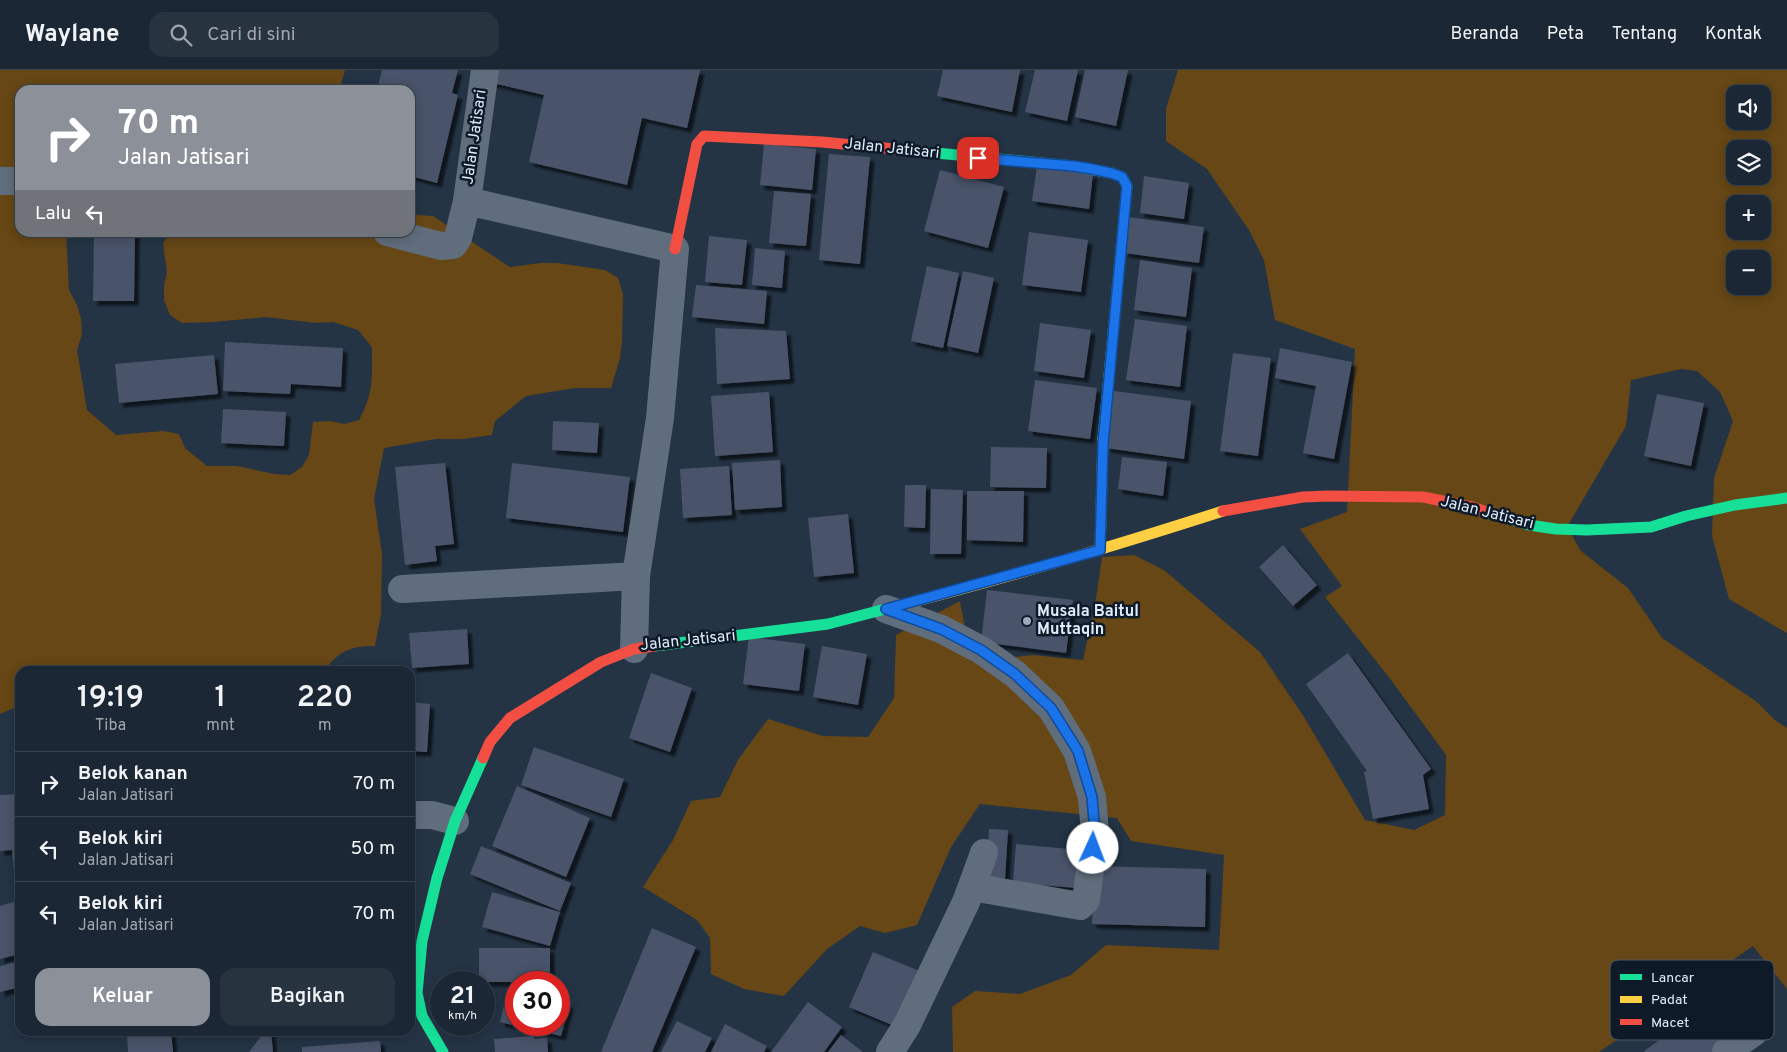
<!DOCTYPE html>
<html lang="id">
<head>
<meta charset="utf-8">
<style>
  body { margin:0; font-family:Overpass,sans-serif; background:#283340; color:#f1f3f6; height:100vh; display:flex; flex-direction:column; font-size:19px; white-space:nowrap }
  * { box-sizing:border-box; margin:0 }
  p { font-size:16px; color:#a0a5ac }
  .icon { flex:none; width:28px; height:28px; fill:none; stroke:currentColor; stroke-width:2; stroke-linecap:round; stroke-linejoin:round }
  .map { position:relative; flex:1; overflow:hidden }
  .details { position:absolute; left:15px; top:596px; width:400px; height:370px; display:flex; flex-direction:column; background:#1b2734; border-radius:15px; box-shadow:0 2px 12px #0003,0 0 0 1px #39444f }
  .details>* { flex:none }
  .top-card { position:absolute; left:15px; top:15px; width:400px; height:152px; border-radius:15px; box-shadow:0 2px 12px #0003,0 0 0 1px #39444f; background:#8c9099; color:#fff; overflow:hidden }
  .fabs { position:absolute; left:1726px; top:15px; display:grid; gap:10px }
  .fabs a { display:grid; place-items:center; width:45px; height:45px; border-radius:10px; background:#1b2734; box-shadow:0 2px 12px #0003,0 0 0 1px #39444f; font-size:25px }
  .speed { position:absolute; left:430px; top:901px; display:flex; gap:10px; font-size:25px; font-weight:700; text-align:center }
  .speed>* { display:grid; place-content:center; width:65px; height:65px; border-radius:50%; background:#1b2734; box-shadow:0 2px 12px #0003,0 0 0 1px #39444f; line-height:1 }
  .speed small { font-size:12px; font-weight:400 }
  .speed .limit { border:8px solid #d22; background:#fff; color:#111 }
  .pin { position:absolute; display:grid; place-items:center; width:42px; height:42px; color:#fff; margin:-21px; border-radius:10px; box-shadow:0 2px 8px #0006 }
  .me { position:absolute; width:55px; margin:-28px; rotate:2deg; stroke-linejoin:round; filter:drop-shadow(0 0 4px #0008) }
  .turn { display:flex; align-items:center; gap:18px; height:105px; padding:0 20px; font-size:22px }
  .turn .icon { width:65px; height:65px; stroke-width:2.5 }
  .turn b { display:block; font-size:35px; line-height:42px }
  .then { display:flex; align-items:center; height:48px; padding:0 20px; background:#0003; gap:10px; font-size:19px }
  .eta { display:flex; justify-content:space-evenly; align-items:center; height:85px; text-align:center }
  .eta b { font-size:30px; font-weight:600; line-height:35px }
  .action { display:flex; gap:10px; margin-top:auto; padding:10px 20px }
  .action a { flex:1; height:58px; border-radius:15px; background:#8c9099; color:#fff; font-size:20px; font-weight:600; line-height:58px; text-align:center }
  .action a+a { background:#283340; color:#f1f3f6 }
  ul { padding:0; list-style:none }
  li { display:flex; align-items:center; gap:15px; height:65px; padding:0 20px; border-top:1px solid #39444f }
  li div { flex:1 }
  li b { display:block; font-size:19px }
  li em { font-style:normal }
  header { display:flex; align-items:center; gap:30px; box-sizing:border-box; height:70px; padding:0 25px; background:#1b2734; border-bottom:1px solid #39444f }
  header strong { font-size:24px }
  nav { display:flex; gap:28px; margin-inline-start:auto; font-size:18px }
  .search { width:350px; height:45px; background:#283340; display:flex; align-items:center; gap:12px; box-sizing:border-box; padding:0 18px; border-radius:15px; color:#a0a5ac; font-size:19px }
  .map>svg:first-child { display:block }
  .green { fill:#664715; fill-rule:evenodd }
  .building { fill:#4a5369; filter:url(#shadow) }
  .lines { fill:none; stroke-linecap:round; stroke-linejoin:round }
  .street { stroke:#606d7c; stroke-width:28 }
  .fast { stroke:#16e098; stroke-width:11 }
  .slow { stroke:#ffcf43; stroke-width:11 }
  .jam { stroke:#f24e42; stroke-width:11 }
  .route-casing { stroke:#114b97; stroke-width:12 }
  .route { stroke:#1a73e8; stroke-width:9 }
  .poi-dot { fill:#9cabbb; stroke:#0e1a28; stroke-width:2 }
  .labels { text-anchor:middle; dominant-baseline:central; stroke-width:5; stroke-linejoin:round; paint-order:stroke }
  .street-label { font-size:16px; fill:#ddebfb; stroke:#0e1a28 }
  .poi-label { font-size:16px; font-weight:bold; fill:#ddebfb; stroke:#0e1a28; text-anchor:start }
  .key { fill:#0e1a28; stroke:#4c5967; stroke-width:1 }
  .key-label { font-size:14px; fill:#ddebfb }
</style>
</head>
<body>
<header>
<strong>Waylane</strong>
<div class="search"><svg class="icon" aria-label="search" viewBox="0 0 24 24"><circle cx="10" cy="10" r="6"/><path d="M15 15l6 6"/></svg>Cari di sini</div>
<nav><a>Beranda</a><a>Peta</a><a>Tentang</a><a>Kontak</a></nav>
</header>
<div class="map">
<svg width="1787" height="982" viewBox="0 0 1787 982">
  <defs>
    <filter id="shadow"><feDropShadow dx="4.5" dy="4.5" stdDeviation="1" flood-color="#0009"/></filter>
  </defs>
  <rect width="100%" height="100%" fill="#243445"/>
  <path class="green" d="M0,0H345L339,20H20V162L66,163L69,220L77,235L81,249L82,264L77,280L87,340L116,365L163,361L179,364L185,378L207,396H237L274,404L290,405L302,397L309,385L313,352L330,351L344,354L359,350C374,323 372,306 372,277L358,260L333,252L316,253L266,247L213,252L182,253L170,245L164,230V216L167,202L163,173L171,163L410,162V142L417,145L433,146L510,197L540,193H557L605,200L618,208L623,224L622,271L620,288L611,318H575L526,326L495,351L492,365L463,369H436L384,378L374,429L382,484L381,544L375,576C350,576 339,581 324,601H20V638L11,639L0,644Z
    M1178,0H1787V563L1729,529L1712,466L1714,408L1733,351L1720,322L1697,301L1681,299L1631,310L1626,356L1567,457L1581,481L1628,518L1662,568L1757,632L1776,651L1787,658V919L1753,876L1599,982H953L952,937L975,921L1020,924L1071,905L1106,875L1219,880L1224,785L1131,771L1117,748L980,734L951,777L917,855L885,863L860,856L827,879L784,926L744,919L711,904L710,868L697,850L643,817L673,770L691,731L720,727L738,690L768,649L823,666L868,667L894,628L896,565L960,531L971,592L1033,585L1083,590L1096,529L1102,487L1134,485L1164,500L1260,582L1304,647L1365,750L1414,760L1445,745L1446,685L1388,606L1325,527L1342,516L1300,459L1347,442L1355,279L1275,250L1264,190L1249,160L1207,99L1166,71V39ZM1735,24H1762V51H1735ZM1735,79H1762V106H1735ZM1735,134H1762V161H1735ZM1735,189H1762V216H1735Z"/>
  <path class="building" d="M382,0H458L452,23L458,25L437,113L410,106V20H377Z
    M491,0H700L687,58L642,48L627,115L529,92L544,25L488,12Z
    M943,0H1020L1012,42L937,26Z
    M1035,0H1078L1067,51L1025,42Z
    M1085,0H1128L1116,56L1075,47Z
    M764,74L816,79L812,120L760,115Z
    M829,84L870,87L860,194L819,190Z
    M1037,96L1093,104L1089,139L1032,131Z
    M940,100L1004,117L988,178L924,161Z
    M1144,106L1189,113L1184,149L1140,143Z
    M774,121L811,124L806,176L769,173Z
    M1128,147L1204,157L1199,193L1124,183Z
    M94,162L135,163L134,231H93Z
    M1029,162L1088,170L1081,222L1022,215Z
    M709,166L747,170L742,215L705,212Z
    M755,178L785,181L782,218L752,215Z
    M1140,190L1192,198L1186,247L1134,240Z
    M927,196L959,203L943,278L911,271Z
    M963,201L994,208L978,283L947,276Z
    M696,215L767,221L764,254L692,247Z
    M1135,249L1187,256L1180,317L1126,310Z
    M1040,253L1091,260L1084,308L1034,301Z
    M715,258L786,261L790,309L717,314Z
    M225,272L343,278L341,317L291,314L290,324L223,321Z
    M1280,278L1352,292L1334,389L1303,383L1316,316L1275,308Z
    M1233,283L1271,288L1258,386L1220,381Z
    M214,285L218,324L119,333L115,294Z
    M1035,310L1097,318L1090,369L1028,361Z
    M1114,321L1191,331L1184,389L1106,378Z
    M769,322L773,382L715,386L711,326Z
    M1657,324L1704,333L1691,396L1644,386Z
    M223,339L286,342L284,376L221,373Z
    M553,351L599,353L597,383L552,380Z
    M991,377L1047,378L1046,418L990,417Z
    M1122,387L1167,392L1163,426L1118,419Z
    M780,390L782,437L735,440L732,393Z
    M445,393L454,474L435,476L437,491L405,495L395,397Z
    M512,393L630,407L623,462L506,448Z
    M729,396L732,445L683,448L680,399Z
    M905,415H926L925,458L904,457Z
    M931,419L963,420L961,484H930Z
    M967,421H1024L1023,472L967,470Z
    M848,444L854,503L814,507L808,448Z
    M1283,475L1317,515L1293,536L1259,497Z
    M987,520L1073,530L1066,583L981,572Z
    M467,559L469,594L412,598L409,563Z
    M749,567L805,574L799,621L743,614Z
    M822,576L867,584L858,635L813,627Z
    M1348,583L1431,699L1423,705L1429,739L1373,749L1364,702L1367,701L1306,614Z
    M651,603L692,618L670,682L629,668Z
    M410,632L430,634L427,682L410,681Z
    M534,677L624,709L611,747L521,715Z
    M517,716L590,748L566,807L492,776Z
    M20,724V811H15L12,780L0,781V725Z
    M989,759L1008,760L1005,809L986,808Z
    M1016,774L1080,780L1077,818L1013,813Z
    M481,776L571,813L560,841L470,804Z
    M1094,796L1206,799L1205,857L1092,854Z
    M492,822L560,842L550,876L482,857Z
    M20,830V884L0,889V836Z
    M652,858L696,877L652,982H601Z
    M479,878H550V912H479Z
    M873,882L922,902L899,958L849,937Z
    M20,891V917L0,922V896Z
    M508,919L516,921V956L500,952Z
    M1723,926L1748,961L1719,982H1645L1644,981Z
    M559,932L569,934L561,966L517,956L559,955Z
    M808,932L842,957L824,982H771Z
    M677,951L712,968L705,982H661Z
    M725,954L767,976L764,982H711Z
    M153,961H171L173,982H128L127,964Z
    M265,961H271L273,982H249Z
    M841,965L863,982H828Z
    M534,966V969L547,968L548,982H495L494,969Z
    M380,971L381,982H302V977Z"/>
  <g class="lines">
    <path class="street" d="M485,0L467,131L675,179L660,348L636,506L634,579
      M0,111H20
      M387,162L441,176L453,175L458,168L467,131
      M402,519L636,506
      M886,539L941,559L981,580L1015,604L1051,638L1077,681L1092,727L1095,763L1086,830L1080,836L972,817
      M410,745H432L455,751
      M890,982L907,955L966,832L984,783
      M1726,982L1754,962"/>
    <path class="fast" d="M915,81L1073,96L1111,103L1122,107L1127,116L1103,369
      M1490,443L1529,455L1556,459L1587,460L1651,457L1686,446L1735,435L1787,428
      M655,576L828,554L893,537
      M443,982L422,946L417,923L422,871L437,808L455,751L483,688"/>
    <path class="slow" d="M1100,480L1103,369
      M893,537C1004,509 1114,476 1223,441"/>
    <path class="jam" d="M675,179L697,74L704,66L822,72L915,81
      M1223,441L1303,427L1328,426L1423,427L1472,437L1490,443
      M483,688L490,672L510,648L601,592L634,579L655,576"/>
  </g>
  <g class="lines">
    <defs>
      <path id="route" d="M978,88L1073,96L1092,99L1111,103L1122,107L1127,116L1103,374L1100,480L886,539L941,559L981,580L1015,604L1051,638L1078,681L1092,727L1095,763L1093,778"/>
    </defs>
    <use href="#route" class="route-casing"/>
    <use href="#route" class="route"/>
  </g>
  <circle class="poi-dot" cx="1027" cy="551" r="5"/>
  <g class="labels">
    <g class="street-label">
      <text transform="translate(475 67) rotate(-82)">Jalan Jatisari</text>
      <text transform="translate(892 79) rotate(6)">Jalan Jatisari</text>
      <text transform="translate(1487 443) rotate(14)">Jalan Jatisari</text>
      <text transform="translate(688 571) rotate(-6)">Jalan Jatisari</text>
    </g>
    <g class="poi-label">
      <text x="1037" y="542">Musala Baitul<tspan x="1037" dy="18">Muttaqin</tspan></text>
    </g>
  </g>
  <rect x="1610" y="890" width="164" height="80" rx="8" class="key"/>
  <rect x="1620" y="904" width="22" height="6" fill="#16e098"/>
  <rect x="1620" y="926" width="22" height="7" fill="#ffcf43"/>
  <rect x="1620" y="949" width="22" height="6" fill="#f24e42"/>
  <g class="key-label">
    <text x="1651" y="912">Lancar</text>
    <text x="1651" y="934">Padat</text>
    <text x="1651" y="957">Macet</text>
  </g>
</svg>
<div class="fabs">
<a><svg class="icon" aria-label="sound" viewBox="0 0 24 24"><path d="M4 9h4l5-4v14l-5-4H4zM17 9q2 3 0 6"/></svg></a>
<a><svg class="icon" aria-label="layers" viewBox="0 0 24 24"><path d="M12 4l9 5-9 5-9-5zM3 14l9 5 9-5"/></svg></a>
<a>+</a>
<a>−</a>
</div>
<div class="speed"><div>21<small>km/h</small></div><div class="limit">30</div></div>
<div class="pin" style="left:978px;top:88px;background:#d93025"><svg class="icon" aria-label="arrive" viewBox="0 0 24 24"><path d="M6 21V4h12l-3 4 3 4H6"/></svg></div>
<svg class="me" style="left:1093px;top:778px" viewBox="-20 -20 40 40"><circle r="19" fill="#fff"/><path d="M0-13L10 11 0 6-10 11z" fill="#1a73e8"/></svg>
<div class="top-card">
<div class="turn"><svg class="icon" aria-label="right" viewBox="0 0 24 24"><path d="M7 20v-9h11M14 6l5 5-5 5"/></svg><div><b>70 m</b>Jalan Jatisari</div></div>
<div class="then">Lalu<svg class="icon" aria-label="left" viewBox="0 0 24 24"><path d="M17 20v-9H6M10 6l-5 5 5 5"/></svg></div>
</div>
<section class="details">
<div class="eta">
<div><b>19:19</b><p>Tiba</p></div>
<div><b>1</b><p>mnt</p></div>
<div><b>220</b><p>m</p></div>
</div>
<ul>
<li><svg class="icon" aria-label="right" viewBox="0 0 24 24"><path d="M7 20v-9h11M14 6l5 5-5 5"/></svg><div><b>Belok kanan</b><p>Jalan Jatisari</p></div><em>70 m</em></li>
<li><svg class="icon" aria-label="left" viewBox="0 0 24 24"><path d="M17 20v-9H6M10 6l-5 5 5 5"/></svg><div><b>Belok kiri</b><p>Jalan Jatisari</p></div><em>50 m</em></li>
<li><svg class="icon" aria-label="left" viewBox="0 0 24 24"><path d="M17 20v-9H6M10 6l-5 5 5 5"/></svg><div><b>Belok kiri</b><p>Jalan Jatisari</p></div><em>70 m</em></li>
</ul>
<div class="action"><a>Keluar</a><a>Bagikan</a></div>
</section>
</div>
</body>
</html>
